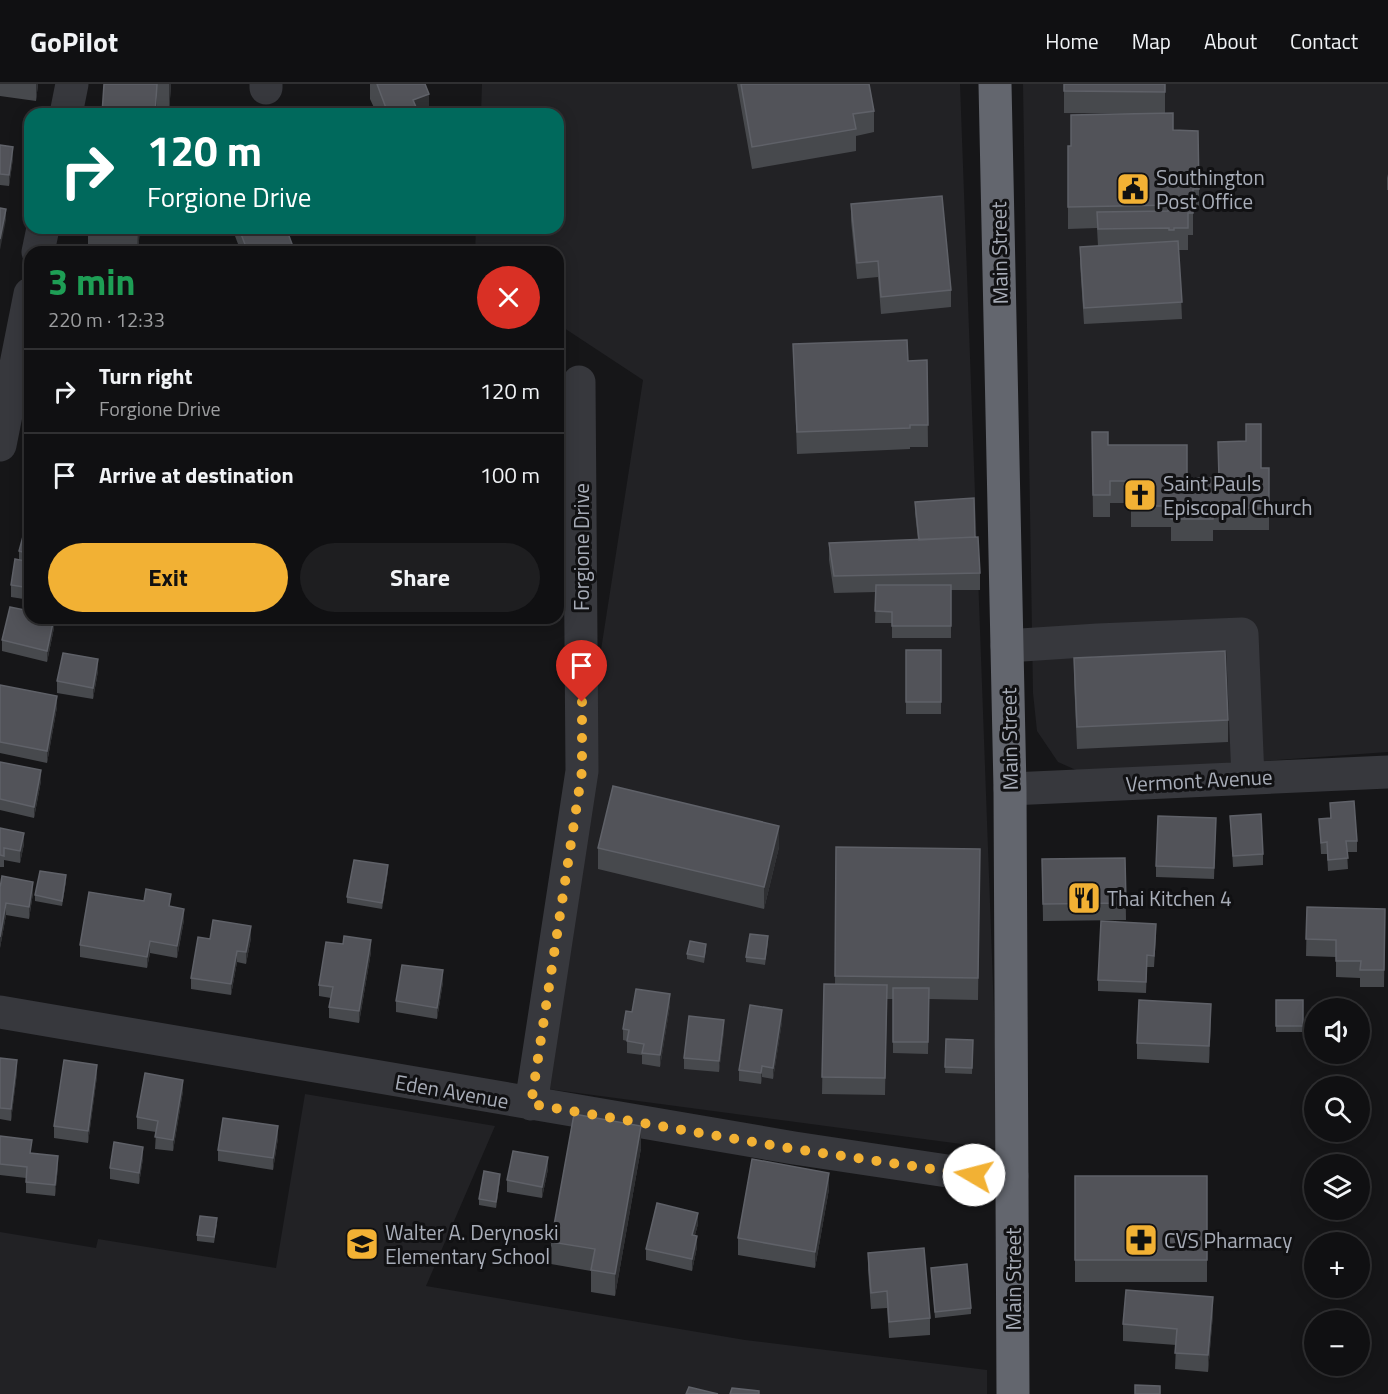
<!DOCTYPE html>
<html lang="en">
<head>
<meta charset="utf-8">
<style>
  body { margin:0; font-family:"Titillium Web",sans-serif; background:#1e1e20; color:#f1f3f6; height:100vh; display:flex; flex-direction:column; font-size:22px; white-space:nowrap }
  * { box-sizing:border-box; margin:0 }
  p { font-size:20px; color:#9c9d9f }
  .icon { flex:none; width:33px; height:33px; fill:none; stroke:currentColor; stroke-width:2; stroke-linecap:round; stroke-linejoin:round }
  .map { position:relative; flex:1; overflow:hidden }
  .details { position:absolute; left:24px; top:162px; width:540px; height:378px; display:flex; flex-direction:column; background:#101012; border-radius:18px; box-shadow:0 3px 15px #0003,0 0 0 2px #303032 }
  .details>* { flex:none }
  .banner { position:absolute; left:24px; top:24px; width:540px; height:126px; border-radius:18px; box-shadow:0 3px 15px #0003,0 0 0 2px #303032; background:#00695c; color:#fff; overflow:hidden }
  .fabs { position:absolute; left:1304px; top:914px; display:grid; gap:12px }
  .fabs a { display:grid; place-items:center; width:66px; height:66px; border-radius:50%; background:#101012; box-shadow:0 3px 15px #0003,0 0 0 2px #303032; font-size:30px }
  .pin { position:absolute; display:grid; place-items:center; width:51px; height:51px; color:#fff; margin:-62px -26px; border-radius:50% 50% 50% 0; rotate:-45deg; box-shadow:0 0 6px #0007 }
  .pin .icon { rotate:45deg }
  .me { position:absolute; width:66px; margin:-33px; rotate:278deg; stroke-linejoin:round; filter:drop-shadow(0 0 4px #0008) }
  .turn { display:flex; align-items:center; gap:21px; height:126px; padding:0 24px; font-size:27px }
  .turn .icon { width:78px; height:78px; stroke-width:2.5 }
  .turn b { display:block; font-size:42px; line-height:51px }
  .round { display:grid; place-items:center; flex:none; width:63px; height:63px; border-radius:32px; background:#1e1e20 }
  .head { display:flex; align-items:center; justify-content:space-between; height:102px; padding:0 24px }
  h1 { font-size:36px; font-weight:700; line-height:45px; color:#1e9e55 }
  .cta { display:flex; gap:12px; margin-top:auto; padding:12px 24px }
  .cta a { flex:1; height:69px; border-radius:36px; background:#f2b134; color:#111; font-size:24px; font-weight:700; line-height:69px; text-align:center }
  .cta a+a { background:#1e1e20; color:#f1f3f6 }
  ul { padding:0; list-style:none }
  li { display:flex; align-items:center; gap:18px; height:84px; padding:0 24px; border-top:2px solid #303032 }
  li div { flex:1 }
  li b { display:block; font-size:22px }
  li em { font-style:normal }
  header { display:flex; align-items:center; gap:36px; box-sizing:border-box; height:84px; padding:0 30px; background:#101012; border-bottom:2px solid #303032 }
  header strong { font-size:28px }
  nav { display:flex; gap:33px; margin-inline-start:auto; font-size:21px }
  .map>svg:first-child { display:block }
  .built { fill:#222225 }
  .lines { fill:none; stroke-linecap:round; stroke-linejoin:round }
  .minor { stroke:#37383d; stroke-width:33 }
  .highway { stroke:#63666e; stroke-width:33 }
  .wall { fill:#47494d }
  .shaded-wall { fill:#2f3033 }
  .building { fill:#525359; stroke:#5f6168; stroke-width:1.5 }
  .route { stroke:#f2b134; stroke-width:10; stroke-dasharray:0 18 }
  .labels { text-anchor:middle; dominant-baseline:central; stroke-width:6; stroke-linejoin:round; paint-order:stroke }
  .poi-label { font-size:21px; fill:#a8adb8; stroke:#111113; text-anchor:start }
  .street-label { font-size:21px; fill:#a8adb8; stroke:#111113 }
</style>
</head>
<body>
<header>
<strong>GoPilot</strong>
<nav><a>Home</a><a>Map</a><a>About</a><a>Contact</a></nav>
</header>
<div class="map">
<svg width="1388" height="1310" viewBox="0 0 1388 1310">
  <rect width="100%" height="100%" fill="#161618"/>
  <path class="built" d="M482,0H960L999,1065L533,1003L643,296L558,240V168H475L476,144H558V30H481Z
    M1023,0H1388V668L1085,690L1058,678L1037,647L1033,609Z
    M305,1010L495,1042L426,1202L745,1256L987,1286V1310H0V1148L96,1164L98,1155L276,1184Z"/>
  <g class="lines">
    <path class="minor" d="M266,4V0
      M66,30L72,0
      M38,168L43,144
      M0,361L30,210
      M1007,562L1098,556L1242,550L1248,694
      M1010,705L1388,688
      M0,928L794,1064L974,1091L1012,1092
      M531,1020L582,687L579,298"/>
    <path class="highway" d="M995,0L1010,705L1013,1310"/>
  </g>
  <path class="wall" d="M0,0H38L36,17L0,12Z
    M104,0H171L169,30H102Z
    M370,0H425L429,30L376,28L370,15Z
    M737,0H869L874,27V48L856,52V67L752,85Z
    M1064,0H1165V29L1199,105V127H1193V151H1188V166H1179L1182,235L1084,240L1080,180V163L1098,162L1097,144L1068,145V62H1071L1150,30L1064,29Z
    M0,61L13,74L9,102L0,101Z
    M1388,90V106H1387V94Z
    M851,120L951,206V223L881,230L878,193L857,195L851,137Z
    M88,144H140L138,168H88Z
    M232,144H288V151L295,168H241Z
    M793,260L908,277L927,276L928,363H910V365L797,370Z
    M1092,348L1108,361L1187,394H1218L1261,384H1269V446H1213V457H1171V443H1131V419H1110V433H1093Z
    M915,418L975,453L980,489V506H951V554H892V539H875L876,508L834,509L829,476V459L918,456L915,429Z
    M30,435V516L11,513V501L19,476V467Z
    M54,544L47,578L2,567V556Z
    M906,566H941V630H906Z
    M1074,574L1228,636V658L1077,665L1074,596Z
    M98,587L93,615L57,609V597Z
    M0,601L57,623L47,679L0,669Z
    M0,678L41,697L34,734L0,726Z
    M1330,719L1357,757V768H1347L1348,785L1328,787L1327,770H1321L1319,735L1330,734Z
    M1230,732L1263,770V781L1233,783Z
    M1216,734L1214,795L1156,793V782Z
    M0,744L24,760L20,779L4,776V783H0Z
    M779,763L764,825L598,785V764Z
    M836,763L980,765L978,916L929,915L928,970L893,969V915H887L885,1011L822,1010L824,900H835Z
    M1125,774L1126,836L1043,837L1042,775Z
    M388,787L382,825L347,819V813Z
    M66,797L62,822L35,817V811Z
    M0,804L33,809L29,835L6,831L0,864Z
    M171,822L184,836L177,874L150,869L147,884L80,873V861Z
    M1307,823L1385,842L1384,903H1360V894L1336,893V873L1306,872Z
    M1156,852L1154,883H1147L1146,909L1098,907V896Z
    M251,854L246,880L237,878L231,911L191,905V894L210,855Z
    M768,858L765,881L746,878V873Z
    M343,860L371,868L359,939L329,934V923L331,914L319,912V901Z
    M706,866L704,879L687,875V870Z
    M443,898L437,935L396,928V917Z
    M1276,916H1303V948H1276Z
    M670,921L660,983L642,980V971L627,969V957L623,956V945Z
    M1211,937L1209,979L1137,975V959Z
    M782,938L773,995L762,993L761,1000L739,997V986Z
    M724,947L719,988L684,985V974Z
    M946,955L973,956L972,990L945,989Z
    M0,974L17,988L11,1037L0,1035Z
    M97,992L88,1059L54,1054V1042Z
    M183,1007L173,1067L155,1065L156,1048L137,1045V1033Z
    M0,1052L58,1083L55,1112L26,1109V1094L0,1091Z
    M278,1054L273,1086L218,1077V1066Z
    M641,1064L615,1212L591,1208V1187L551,1180V1158Z
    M143,1074L139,1100L110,1095V1084Z
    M548,1085L542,1114L507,1108V1096Z
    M1075,1092H1207V1198H1075Z
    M500,1096L496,1124L479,1121V1115Z
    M829,1105L815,1184L738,1171V1154Z
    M217,1140L214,1159L197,1157V1151Z
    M698,1140L695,1151L697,1163L692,1187L646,1176V1165Z
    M868,1169L930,1234V1251L889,1254L887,1224L871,1225L868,1186Z
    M931,1184L971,1224V1230L935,1234Z
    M1213,1230L1208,1288L1175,1285L1176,1261L1123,1257V1240Z"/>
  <path class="shaded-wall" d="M36,0H38L36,17Z
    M157,0V30H155Z
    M169,0H171L169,30Z
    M429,10V30H413V16Z
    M13,63V74L9,102V91Z
    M6,125V136L0,166V155Z
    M138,144H140L138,168H137Z
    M54,534V544L47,578V567Z
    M98,575V587L93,615V604Z
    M57,612V623L47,679V667Z
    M41,686V697L34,734V723Z
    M779,742V763L764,825V803Z
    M24,749V760L20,779V767Z
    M388,781V787L382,825V819Z
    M66,791V797L62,822V817Z
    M33,798V809L29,835V823Z
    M6,819V831L0,864V853Z
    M184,825V836L177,874V862Z
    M251,842V854L246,880V868Z
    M371,856V868L359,939V927Z
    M150,857V869L147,884V873Z
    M237,867V878L231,911V900Z
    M443,886V898L437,935V924Z
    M670,910V921L660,983V971Z
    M1211,920V937L1209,979V962Z
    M782,926V938L773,995V984Z
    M724,936V947L719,988V977Z
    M17,976V988L11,1037V1025Z
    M97,981V992L88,1059V1047Z
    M762,982V993L761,1000V989Z
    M183,996V1007L173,1067V1056Z
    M278,1042V1054L273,1086V1074Z
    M641,1042V1064L615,1212V1190Z
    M143,1063V1074L139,1100V1089Z
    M58,1072V1083L55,1112V1101Z
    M548,1073V1085L542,1114V1103Z
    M829,1089V1105L815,1184V1168Z
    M500,1090V1096L496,1124V1118Z
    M698,1129V1140L692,1162V1151Z
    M697,1152V1163L692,1187V1175Z
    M1213,1213V1230L1208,1288V1271Z"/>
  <path class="building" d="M104,0H157L155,30H102Z
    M377,0H425L429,10L413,16L419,30H372L386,24Z
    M741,0H869L874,27L853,30L856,45L752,63Z
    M1064,0H1165V8L1064,7Z
    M1173,29V46L1198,47L1199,105H1193V129H1188V144H1174V146H1169V144L1098,145L1097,128L1168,127V126L1174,125V121L1068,123V62H1071V31Z
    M0,61L13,63L9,91L0,90Z
    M942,112L951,206L881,213L878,177L857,179L851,120Z
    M0,124L6,125L0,155Z
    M88,144H138L137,150L88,147Z
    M245,144H286L295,168H248L241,150L246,148Z
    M1178,157L1182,218L1084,224L1080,163Z
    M907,256L908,277L927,276L928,341H910V344L797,348L793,260Z
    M1246,340H1261V384H1269V424H1213V435H1171V422H1131V397H1110V411H1093L1092,348H1108V361H1187V394H1219L1218,358L1246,357Z
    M974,414L975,453L919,456L915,418Z
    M28,434L30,435V470L19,467Z
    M978,453L980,489L834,492L829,459Z
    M15,475L30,478V504L11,501Z
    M876,501H951V542H892V528L875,527Z
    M10,523L30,527V534H54L47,567L2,556Z
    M906,566H941V618H906Z
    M1225,567L1228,636L1077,643L1074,574Z
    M63,569L98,575L93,604L57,597Z
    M0,601L57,612L47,667L0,658Z
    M0,678L41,686L34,723L0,715Z
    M613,702L779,742L764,803L598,764Z
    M1354,717L1357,757H1346L1348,774L1328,776L1327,758L1321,759L1319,735L1331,734L1330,719Z
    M1261,730L1263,770L1233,772L1230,732Z
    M1158,732L1216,734L1214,784L1156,782Z
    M0,744L24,749L20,767L4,764V772L0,771Z
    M836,763L980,765L978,894L835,892Z
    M1125,774L1126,819L1043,820L1042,775Z
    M354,776L388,781L382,819L347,813Z
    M40,787L66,791L62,817L35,811Z
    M2,792L33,798L29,823L6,819L0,853V804Z
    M146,805L171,810L169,822L184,825L177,862L150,857L147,873L80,861L89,808L144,817Z
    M1307,823L1385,825L1384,886H1360L1361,877H1336V856L1306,855Z
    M213,836L251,842L246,868L237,867L231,900L191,894L198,853L210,855Z
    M1101,837L1156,840L1154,872L1147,871L1146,898L1098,896Z
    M750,850L768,852L765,875L746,873Z
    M344,852L371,856L359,927L329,923L333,903L319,901L326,858L343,860Z
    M690,857L706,860L704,873L687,870Z
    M402,881L443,886L437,924L396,917Z
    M824,900L887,901L885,994L822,993Z
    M893,904H929L928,958H893Z
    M636,905L670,910L660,971L642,969L644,960L627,957L629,946L623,945L626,927L632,928Z
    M1139,916L1211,920L1209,962L1137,959Z
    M1276,916H1303V942H1276Z
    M750,921L782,926L773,984L762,982L761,989L739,986Z
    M689,932L724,936L719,977L684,974Z
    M946,955L973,956L972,984L945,983Z
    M0,974L17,976L11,1025L0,1024Z
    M64,976L97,981L88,1047L54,1042Z
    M145,989L183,996L173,1056L155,1053L158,1037L137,1033Z
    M574,1030L641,1042L615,1190L591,1186L595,1165L551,1158Z
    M223,1034L278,1042L273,1074L218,1066Z
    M0,1052L32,1056L30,1069L58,1072L55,1101L26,1098L27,1083L0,1080Z
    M114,1058L143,1063L139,1089L110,1084Z
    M513,1067L548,1073L542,1103L507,1096Z
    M752,1075L829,1089L815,1168L738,1154Z
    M484,1087L500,1090L496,1118L479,1115Z
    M1075,1092H1207V1176H1075Z
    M657,1119L698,1129L692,1151L697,1152L692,1175L646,1165Z
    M200,1132L217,1134L214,1153L197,1151Z
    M924,1164L930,1234L889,1238L887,1207L871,1209L868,1169Z
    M967,1180L971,1224L935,1228L931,1184Z
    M1126,1206L1213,1213L1208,1271L1175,1269L1177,1245L1123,1240Z
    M1135,1301L1160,1302V1310H1135Z
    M689,1303L718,1310H686Z
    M732,1304L759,1307V1310H730Z"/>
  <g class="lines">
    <path class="route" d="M582,618V687L531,1020L794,1065L974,1091"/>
  </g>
  <defs>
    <symbol id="civic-square" viewBox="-11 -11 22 22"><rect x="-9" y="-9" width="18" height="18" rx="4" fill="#f2b134" stroke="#111113"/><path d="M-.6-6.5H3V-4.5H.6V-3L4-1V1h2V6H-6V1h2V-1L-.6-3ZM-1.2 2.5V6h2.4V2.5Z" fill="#111"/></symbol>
    <symbol id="church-square" viewBox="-11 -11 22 22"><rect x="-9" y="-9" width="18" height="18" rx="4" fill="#f2b134" stroke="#111113"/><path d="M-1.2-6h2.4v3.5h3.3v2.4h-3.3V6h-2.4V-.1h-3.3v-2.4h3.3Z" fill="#111"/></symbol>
    <symbol id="restaurant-square" viewBox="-11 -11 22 22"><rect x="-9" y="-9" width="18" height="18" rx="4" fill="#f2b134" stroke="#111113"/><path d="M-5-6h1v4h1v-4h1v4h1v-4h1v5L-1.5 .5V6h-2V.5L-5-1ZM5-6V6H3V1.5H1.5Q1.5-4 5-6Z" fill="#111"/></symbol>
    <symbol id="pharmacy-square" viewBox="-11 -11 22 22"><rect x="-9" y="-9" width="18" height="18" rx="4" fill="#f2b134" stroke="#111113"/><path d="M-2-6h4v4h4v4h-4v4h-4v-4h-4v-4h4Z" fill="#111"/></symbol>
    <symbol id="school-square" viewBox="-11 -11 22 22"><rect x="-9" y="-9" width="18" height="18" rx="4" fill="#f2b134" stroke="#111113"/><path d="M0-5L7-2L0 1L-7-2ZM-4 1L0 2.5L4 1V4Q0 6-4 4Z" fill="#111"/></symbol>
  </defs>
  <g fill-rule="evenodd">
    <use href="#civic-square" x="1114" y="86" width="38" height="38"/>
    <use href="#church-square" x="1121" y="392" width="38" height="38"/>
    <use href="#restaurant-square" x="1065" y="795" width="38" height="38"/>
    <use href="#pharmacy-square" x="1122" y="1137" width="38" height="38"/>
    <use href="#school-square" x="343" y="1141" width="38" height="38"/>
  </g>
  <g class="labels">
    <g class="poi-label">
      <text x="1156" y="93">Southington<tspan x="1156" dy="24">Post Office</tspan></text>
      <text x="1163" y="399">Saint Pauls<tspan x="1163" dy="24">Episcopal Church</tspan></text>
      <text x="1107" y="814">Thai Kitchen 4</text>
      <text x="385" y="1148">Walter A. Derynoski<tspan x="385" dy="24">Elementary School</tspan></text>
      <text x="1164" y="1156">CVS Pharmacy</text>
    </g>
    <g class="street-label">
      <text transform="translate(999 169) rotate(-91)">Main Street</text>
      <text transform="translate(581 463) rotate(-90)">Forgione Drive</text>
      <text transform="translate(1009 655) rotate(-91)">Main Street</text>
      <text transform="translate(1199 696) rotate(-3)">Vermont Avenue</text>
      <text transform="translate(452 1007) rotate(10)">Eden Avenue</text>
      <text transform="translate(1013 1195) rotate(-90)">Main Street</text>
    </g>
  </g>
</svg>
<div class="fabs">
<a><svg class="icon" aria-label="sound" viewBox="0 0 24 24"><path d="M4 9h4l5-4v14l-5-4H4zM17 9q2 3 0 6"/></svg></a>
<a><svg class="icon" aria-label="search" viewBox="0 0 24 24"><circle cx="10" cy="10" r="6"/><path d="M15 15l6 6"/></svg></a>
<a><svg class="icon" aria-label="layers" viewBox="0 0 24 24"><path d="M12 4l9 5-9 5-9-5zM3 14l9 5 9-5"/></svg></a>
<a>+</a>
<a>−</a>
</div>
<div class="pin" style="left:582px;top:618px;background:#d93025"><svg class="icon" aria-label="arrive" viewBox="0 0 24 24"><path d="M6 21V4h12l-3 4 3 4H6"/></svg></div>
<svg class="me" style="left:974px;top:1091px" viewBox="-20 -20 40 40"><circle r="19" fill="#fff"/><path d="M0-13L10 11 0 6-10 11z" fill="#f2b134"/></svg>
<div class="banner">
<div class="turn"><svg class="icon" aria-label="right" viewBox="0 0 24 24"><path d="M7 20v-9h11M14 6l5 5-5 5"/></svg><div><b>120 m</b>Forgione Drive</div></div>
</div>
<section class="details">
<div class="head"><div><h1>3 min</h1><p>220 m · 12:33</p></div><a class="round" style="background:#d93025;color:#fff"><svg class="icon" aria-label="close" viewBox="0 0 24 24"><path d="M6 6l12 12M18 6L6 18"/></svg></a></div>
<ul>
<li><svg class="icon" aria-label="right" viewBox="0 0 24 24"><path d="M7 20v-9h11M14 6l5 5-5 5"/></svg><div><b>Turn right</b><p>Forgione Drive</p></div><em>120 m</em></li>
<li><svg class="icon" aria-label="arrive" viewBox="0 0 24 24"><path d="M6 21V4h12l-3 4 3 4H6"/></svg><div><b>Arrive at destination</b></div><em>100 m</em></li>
</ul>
<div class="cta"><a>Exit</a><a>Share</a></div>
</section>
</div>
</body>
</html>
